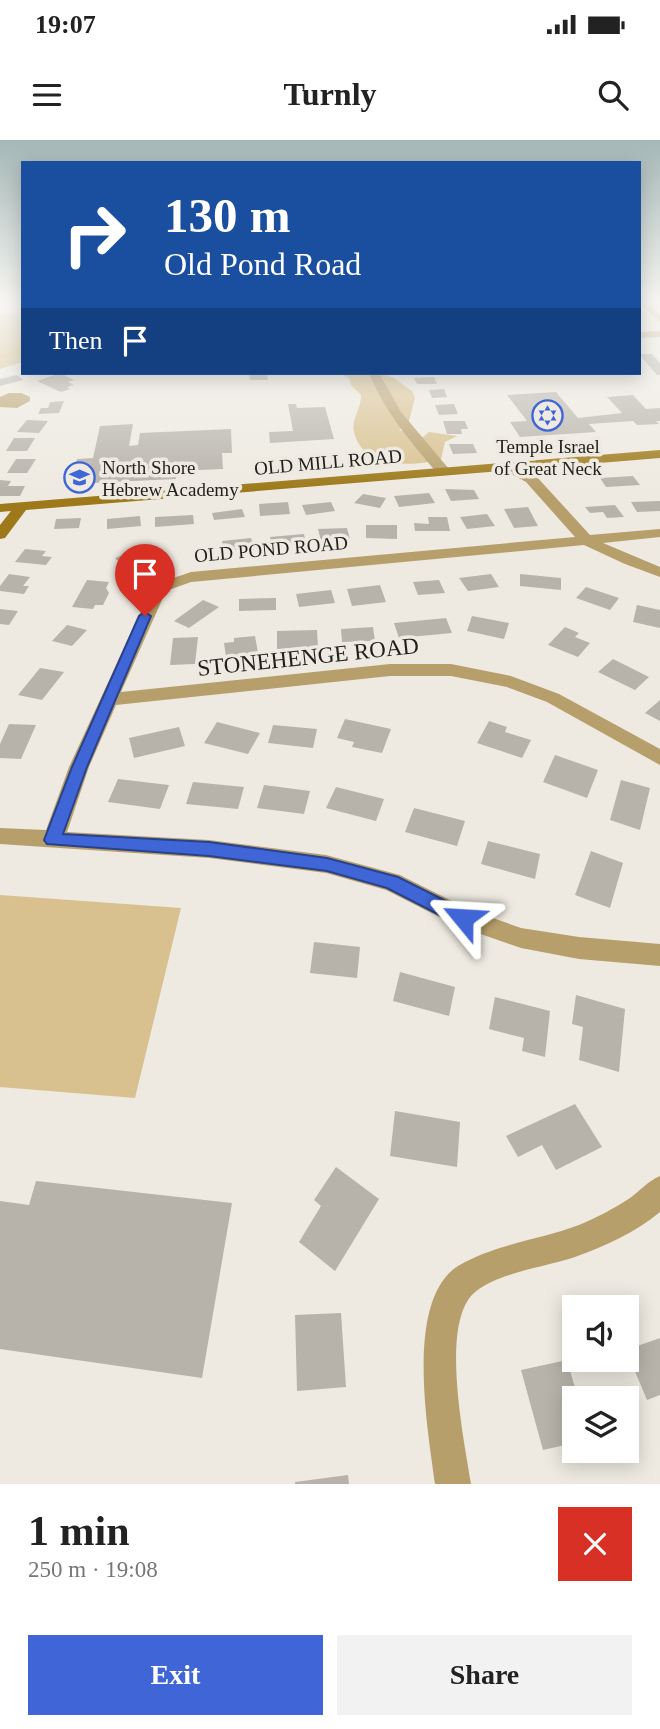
<!DOCTYPE html>
<html lang="en">
<head>
<meta charset="utf-8">
<style>
  body { margin:0; font-family:"Times New Roman",serif; background:#f2f2f2; color:#222; height:100vh; display:flex; flex-direction:column; font-size:26px; white-space:nowrap }
  * { box-sizing:border-box; margin:0 }
  p { font-size:23px; color:#767676 }
  .icon { flex:none; width:38px; height:38px; fill:none; stroke:currentColor; stroke-width:2; stroke-linecap:round; stroke-linejoin:round }
  .map { position:relative; height:1344px; overflow:hidden }
  .details { display:flex; flex-direction:column; background:#fff; flex:1 }
  .details>* { flex:none }
  .top-card { position:absolute; left:21px; top:21px; width:620px; height:214px; border-radius:0px; box-shadow:0 4px 18px #0003; background:#1a4fa0; color:#fff; overflow:hidden }
  .controls { position:absolute; left:562px; top:1155px; display:grid; gap:14px }
  .controls a { display:grid; place-items:center; width:77px; height:77px; border-radius:0px; background:#fff; box-shadow:0 4px 18px #0003; font-size:35px }
  .pin { position:absolute; display:grid; place-items:center; width:60px; height:60px; color:#fff; margin:-72px -30px; border-radius:50% 50% 50% 0; rotate:-45deg; box-shadow:0 0 7px #0007 }
  .pin .icon { rotate:45deg }
  .me { position:absolute; width:77px; margin:-38px; rotate:297deg; stroke-linejoin:round; filter:drop-shadow(0 0 5px #0008) }
  .turn { display:flex; align-items:center; gap:24px; height:147px; padding:0 28px; font-size:32px }
  .turn .icon { width:91px; height:91px; stroke-width:2.5 }
  .turn b { display:block; font-size:49px; line-height:60px }
  .then { display:flex; align-items:center; height:66px; padding:0 28px; background:#0003; gap:14px; font-size:26px }
  .round { display:grid; place-items:center; flex:none; width:74px; height:74px; border-radius:0px; background:#f2f2f2 }
  .headline { display:flex; align-items:center; justify-content:space-between; height:119px; padding:0 28px }
  h1 { font-size:42px; font-weight:800; line-height:52px }
  .primary-button { display:flex; gap:14px; margin-top:auto; padding:14px 28px }
  .primary-button a { flex:1; height:80px; border-radius:0px; background:#3f65d7; color:#fff; font-size:28px; font-weight:800; line-height:80px; text-align:center }
  .primary-button a+a { background:#f2f2f2; color:#222 }
  .status { display:flex; justify-content:space-between; align-items:center; height:49px; padding:0 35px; background:#fff; direction:ltr }
  .status svg { height:19px; fill:currentColor }
  header { display:flex; justify-content:space-between; align-items:center; height:91px; padding:0 28px; background:#fff; font-size:32px; font-weight:800 }
  .map>svg:first-child { display:block }
  .green { fill:#d8c18f }
  .lines { fill:none; stroke-linecap:round; stroke-linejoin:round }
  .stream { stroke:#debb6b; stroke-width:2.5 }
  .building { fill:#b7b3ab }
  .street { fill:#b79f6b; fill-rule:evenodd }
  .secondary { fill:#9d791a; fill-rule:evenodd }
  .route { fill:#3f65d7; stroke:#29428c; stroke-width:2 }
  .labels { text-anchor:middle; dominant-baseline:central; stroke-width:7; stroke-linejoin:round; paint-order:stroke }
  .far-poi-label { font-size:19px; fill:#201f1c; stroke:#eeeae1 }
  .far-street-label { font-size:19px; fill:#201f1c; stroke:#eeeae1 }
  .street-label { font-size:23px; fill:#201f1c; stroke:#eeeae1 }
</style>
</head>
<body>
<div class="status"><b>19:07</b><svg viewBox="0 0 49 12"><path d="M0 12V9h3v3zM5 12V6h3v6zM10 12V3h3v9zM15 12V0h3v12zM26 1h20v11H26zM47 4h2v5h-2z"/></svg></div>
<header><svg class="icon" aria-label="menu" viewBox="0 0 24 24"><path d="M4 6h16M4 12h16M4 18h16"/></svg>Turnly<svg class="icon" aria-label="search" viewBox="0 0 24 24"><circle cx="10" cy="10" r="6"/><path d="M15 15l6 6"/></svg></header>
<div class="map">
<svg width="660" height="1344" viewBox="0 0 660 1344">
  <rect width="100%" height="100%" fill="#eeeae1"/>
  <path class="green" d="M23,172V222L0,229V174Z
    M339,233H380L394,238L412,251L415,258L409,281L399,290L423,297L429,292L457,296L445,302L441,319C413,327 362,329 354,292C351,279 361,270 361,255L351,245L349,238Z
    M0,755L181,768L135,958L0,947Z"/>
  <g class="lines">
    <path class="stream" d="M0,217L23,209"/>
  </g>
  <path class="building" d="M639,214H652L660,223V235H657Z
    M60,233L74,240L68,242L74,245L67,247L70,249L61,252L37,241Z
    M249,233H267L268,240H250Z
    M17,235L23,240L0,246V239Z
    M434,237L437,244H417L414,238Z
    M444,249L447,257L432,258L429,250Z
    M556,252L578,278L622,273L607,257L633,255L646,269L660,268V281H656L659,284L637,285L633,281L589,284L596,292L520,297L510,282L527,281L507,255Z
    M64,261L59,273L38,274L41,268H48L50,262Z
    M288,264H296L297,268L325,267L334,299L270,303L269,292L293,291Z
    M454,264L458,274L439,275L435,265Z
    M27,280L48,281L39,293L17,292Z
    M443,281H465L468,289H461L462,294H447Z
    M133,284L129,306L138,305L140,293L231,289L232,313H222L223,329L176,331V339L70,344L77,319L93,318L100,286Z
    M14,298H35L27,311H6Z
    M449,304H473L477,313L453,314Z
    M16,319H36L27,333H7Z
    M633,336L640,345L606,347L600,338Z
    M0,340L11,341L8,346H25L20,356H0Z
    M445,349L474,350L479,359L451,361Z
    M429,353L435,363L399,367L394,356Z
    M363,354L386,358L380,368L354,363Z
    M660,361V371L637,372L631,362Z
    M288,362L290,374L260,376L259,364Z
    M331,362L335,371L306,375L302,365Z
    M615,365L624,377L607,378L603,372L590,373L585,367Z
    M528,367L538,386L514,388L504,369Z
    M242,369L245,377L214,380L212,373Z
    M487,374L495,386L467,389L460,377Z
    M193,375L194,384L155,387V377Z
    M140,376L141,386L107,389V379Z
    M428,377H447L450,391H415L414,383L429,384Z
    M81,378L79,388L54,389L56,379Z
    M366,385H397V399L366,398Z
    M347,388L350,399L321,401L318,389Z
    M304,394L306,403L272,406L270,397Z
    M251,398L254,408L224,411L222,401Z
    M25,409L46,411L42,416L52,417L46,425L15,422Z
    M140,409L149,418L136,423L139,426L127,430L115,418Z
    M9,434L30,437L23,446H29L24,454L0,451V446Z
    M491,434L499,447L468,451L459,438Z
    M520,434L561,438V450L520,446Z
    M87,440L109,442L106,448L109,453L103,465H95L93,469L72,467Z
    M439,440L445,453L418,455L413,442Z
    M380,445L386,462L352,466L347,449Z
    M586,447L619,458L610,470L576,458Z
    M331,450L335,463L299,467L296,454Z
    M276,458V470L239,471V459Z
    M203,460L219,467L189,488L174,481Z
    M637,465L660,470V488L633,482Z
    M0,469L18,471L9,485L0,484Z
    M472,476L509,483L504,499L467,491Z
    M446,478L452,493L399,498L394,483Z
    M67,485L87,490L72,506L52,501Z
    M373,487L375,501L342,502L341,489Z
    M565,487L579,493L575,497L590,503L578,517L548,505Z
    M317,490L318,507L277,509V491Z
    M255,496L258,513L226,517L224,503L234,502V498Z
    M198,497L195,524L170,525L173,498Z
    M613,519L649,537L635,550L598,532Z
    M40,528L64,532L42,560L18,555Z
    M660,560V581L645,573Z
    M345,579L391,589L382,613L352,607L354,602L337,598Z
    M489,581L507,587L505,592L531,600L522,618L477,603Z
    M217,582L260,593L248,614L204,603Z
    M9,584L36,585L21,619L0,618V604Z
    M273,585L317,589L313,608L268,603Z
    M179,587L185,606L134,618L129,598Z
    M555,615L598,630L587,658L543,642Z
    M118,639L169,645L160,669L108,662Z
    M621,640L650,648L640,690L610,680Z
    M193,642L244,647L238,669L186,664Z
    M264,645L310,651L304,674L257,668Z
    M336,647L384,659L376,681L326,668Z
    M414,668L465,681L457,706L405,692Z
    M488,701L540,714L535,739L481,724Z
    M591,711L623,723L610,768L575,755Z
    M314,802L360,807L357,838L310,833Z
    M400,832L455,847L449,876L393,861Z
    M576,855L625,869L619,932L579,920L583,887L572,884Z
    M495,857L550,871L545,917L522,911L524,898L489,889Z
    M575,964L602,1007L556,1030L542,1005L518,1017L506,996Z
    M395,971L460,982L457,1027L390,1016Z
    M336,1027L379,1059L335,1131L299,1102L321,1066L314,1060Z
    M36,1041L232,1063L202,1238L0,1209V1061L29,1065Z
    M341,1173L346,1247L297,1251L295,1175Z
    M660,1198V1255L647,1260L626,1210Z
    M567,1220L578,1258H574V1303L543,1310L521,1230Z
    M348,1335L349,1344H295V1342Z"/>
  <g class="lines">
    <path class="street" d="M639,163H647L660,174V182Z
      M660,191V197L639,198V192Z
      M369,233H379L401,272L449,329V335H439C412,304 384,271 369,233Z
      M21,253L30,257V261L17,268L0,267V257L9,253Z
      M509,323L536,336L590,395L660,389V397L603,403L660,427V437L625,424L584,405L191,442L166,451L121,552L390,524H451L511,536L559,554L660,609V625L547,562L507,547L451,536H390L116,565L89,627L67,692L209,700L326,715L400,735L470,770L521,788L579,797L660,804V826L579,819L521,808L455,785L386,750L326,733L209,718L0,704V688L46,690L69,627L153,445L191,432L575,397L526,342L504,330L503,327Z
      M660,1036V1072C636,1092 605,1106 575,1117C547,1127 485,1134 468,1160C443,1198 464,1300 471,1344H435C428,1291 404,1160 458,1126C495,1104 539,1100 579,1085C596,1078 615,1068 630,1058C641,1050 648,1041 660,1036Z"/>
    <path class="secondary" d="M660,310V318L26,370L5,398L0,399V385L11,371L0,372V364Z"/>
  </g>
  <linearGradient id="sky" x2="0" y2="1"><stop stop-color="#a4b7b6"/><stop offset="0.46" stop-color="#f7f6f2"/><stop offset="1" stop-color="#f7f6f2" stop-opacity="0"/></linearGradient>
  <rect width="660" height="351" fill="url(#sky)"/>
  <path class="route" d="M145,472L151,476L87,627L63,694L209,702L327,718L398,737L470,773L472,778L470,784L463,786L457,784L387,748L327,731L209,716L47,704L44,700L72,627L139,476Z"/>
  <defs>
    <symbol id="synagogue-ring" viewBox="-11 -11 22 22"><circle r="9.5" fill="#eeeae1" stroke="#3f65d7" stroke-width="1.5"/><path d="M0-6.5L5.6 3.2H-5.6ZM0 6.5L5.6-3.2H-5.6Z" fill="#3f65d7"/></symbol>
    <symbol id="school-ring" viewBox="-11 -11 22 22"><circle r="9.5" fill="#eeeae1" stroke="#3f65d7" stroke-width="1.5"/><path d="M0-5L7-2L0 1L-7-2ZM-4 1L0 2.5L4 1V4Q0 6-4 4Z" fill="#3f65d7"/></symbol>
  </defs>
  <g fill-rule="evenodd">
    <use href="#synagogue-ring" x="530" y="258" width="35" height="35"/>
    <use href="#school-ring" x="62" y="320" width="35" height="35"/>
  </g>
  <g class="labels">
    <g class="far-poi-label">
      <text x="548" y="306">Temple Israel<tspan x="548" dy="22">of Great Neck</tspan></text>
      <text x="102" y="327" text-anchor="start">North Shore<tspan x="102" dy="22">Hebrew Academy</tspan></text>
    </g>
    <g class="far-street-label">
      <text transform="translate(328 322) rotate(-5)">OLD MILL ROAD</text>
      <text transform="translate(271 409) rotate(-5)">OLD POND ROAD</text>
    </g>
    <g class="street-label">
      <text transform="translate(308 517) rotate(-6)">STONEHENGE ROAD</text>
    </g>
  </g>
</svg>
<div class="controls">
<a><svg class="icon" aria-label="sound" viewBox="0 0 24 24"><path d="M4 9h4l5-4v14l-5-4H4zM17 9q2 3 0 6"/></svg></a>
<a><svg class="icon" aria-label="layers" viewBox="0 0 24 24"><path d="M12 4l9 5-9 5-9-5zM3 14l9 5 9-5"/></svg></a>
</div>
<div class="pin" style="left:145px;top:476px;background:#d93025"><svg class="icon" aria-label="arrive" viewBox="0 0 24 24"><path d="M6 21V4h12l-3 4 3 4H6"/></svg></div>
<svg class="me" style="left:463px;top:778px" viewBox="-20 -20 40 40"><path d="M0-17L14 15 0 8-14 15z" fill="#3f65d7" stroke="#fff" stroke-width="4"/></svg>
<div class="top-card">
<div class="turn"><svg class="icon" aria-label="right" viewBox="0 0 24 24"><path d="M7 20v-9h11M14 6l5 5-5 5"/></svg><div><b>130 m</b>Old Pond Road</div></div>
<div class="then">Then<svg class="icon" aria-label="arrive" viewBox="0 0 24 24"><path d="M6 21V4h12l-3 4 3 4H6"/></svg></div>
</div>
</div>
<section class="details">
<div class="headline"><div><h1>1 min</h1><p>250 m · 19:08</p></div><a class="round" style="background:#d93025;color:#fff"><svg class="icon" aria-label="close" viewBox="0 0 24 24"><path d="M6 6l12 12M18 6L6 18"/></svg></a></div>
<div class="primary-button"><a>Exit</a><a>Share</a></div>
</section>
</body>
</html>
